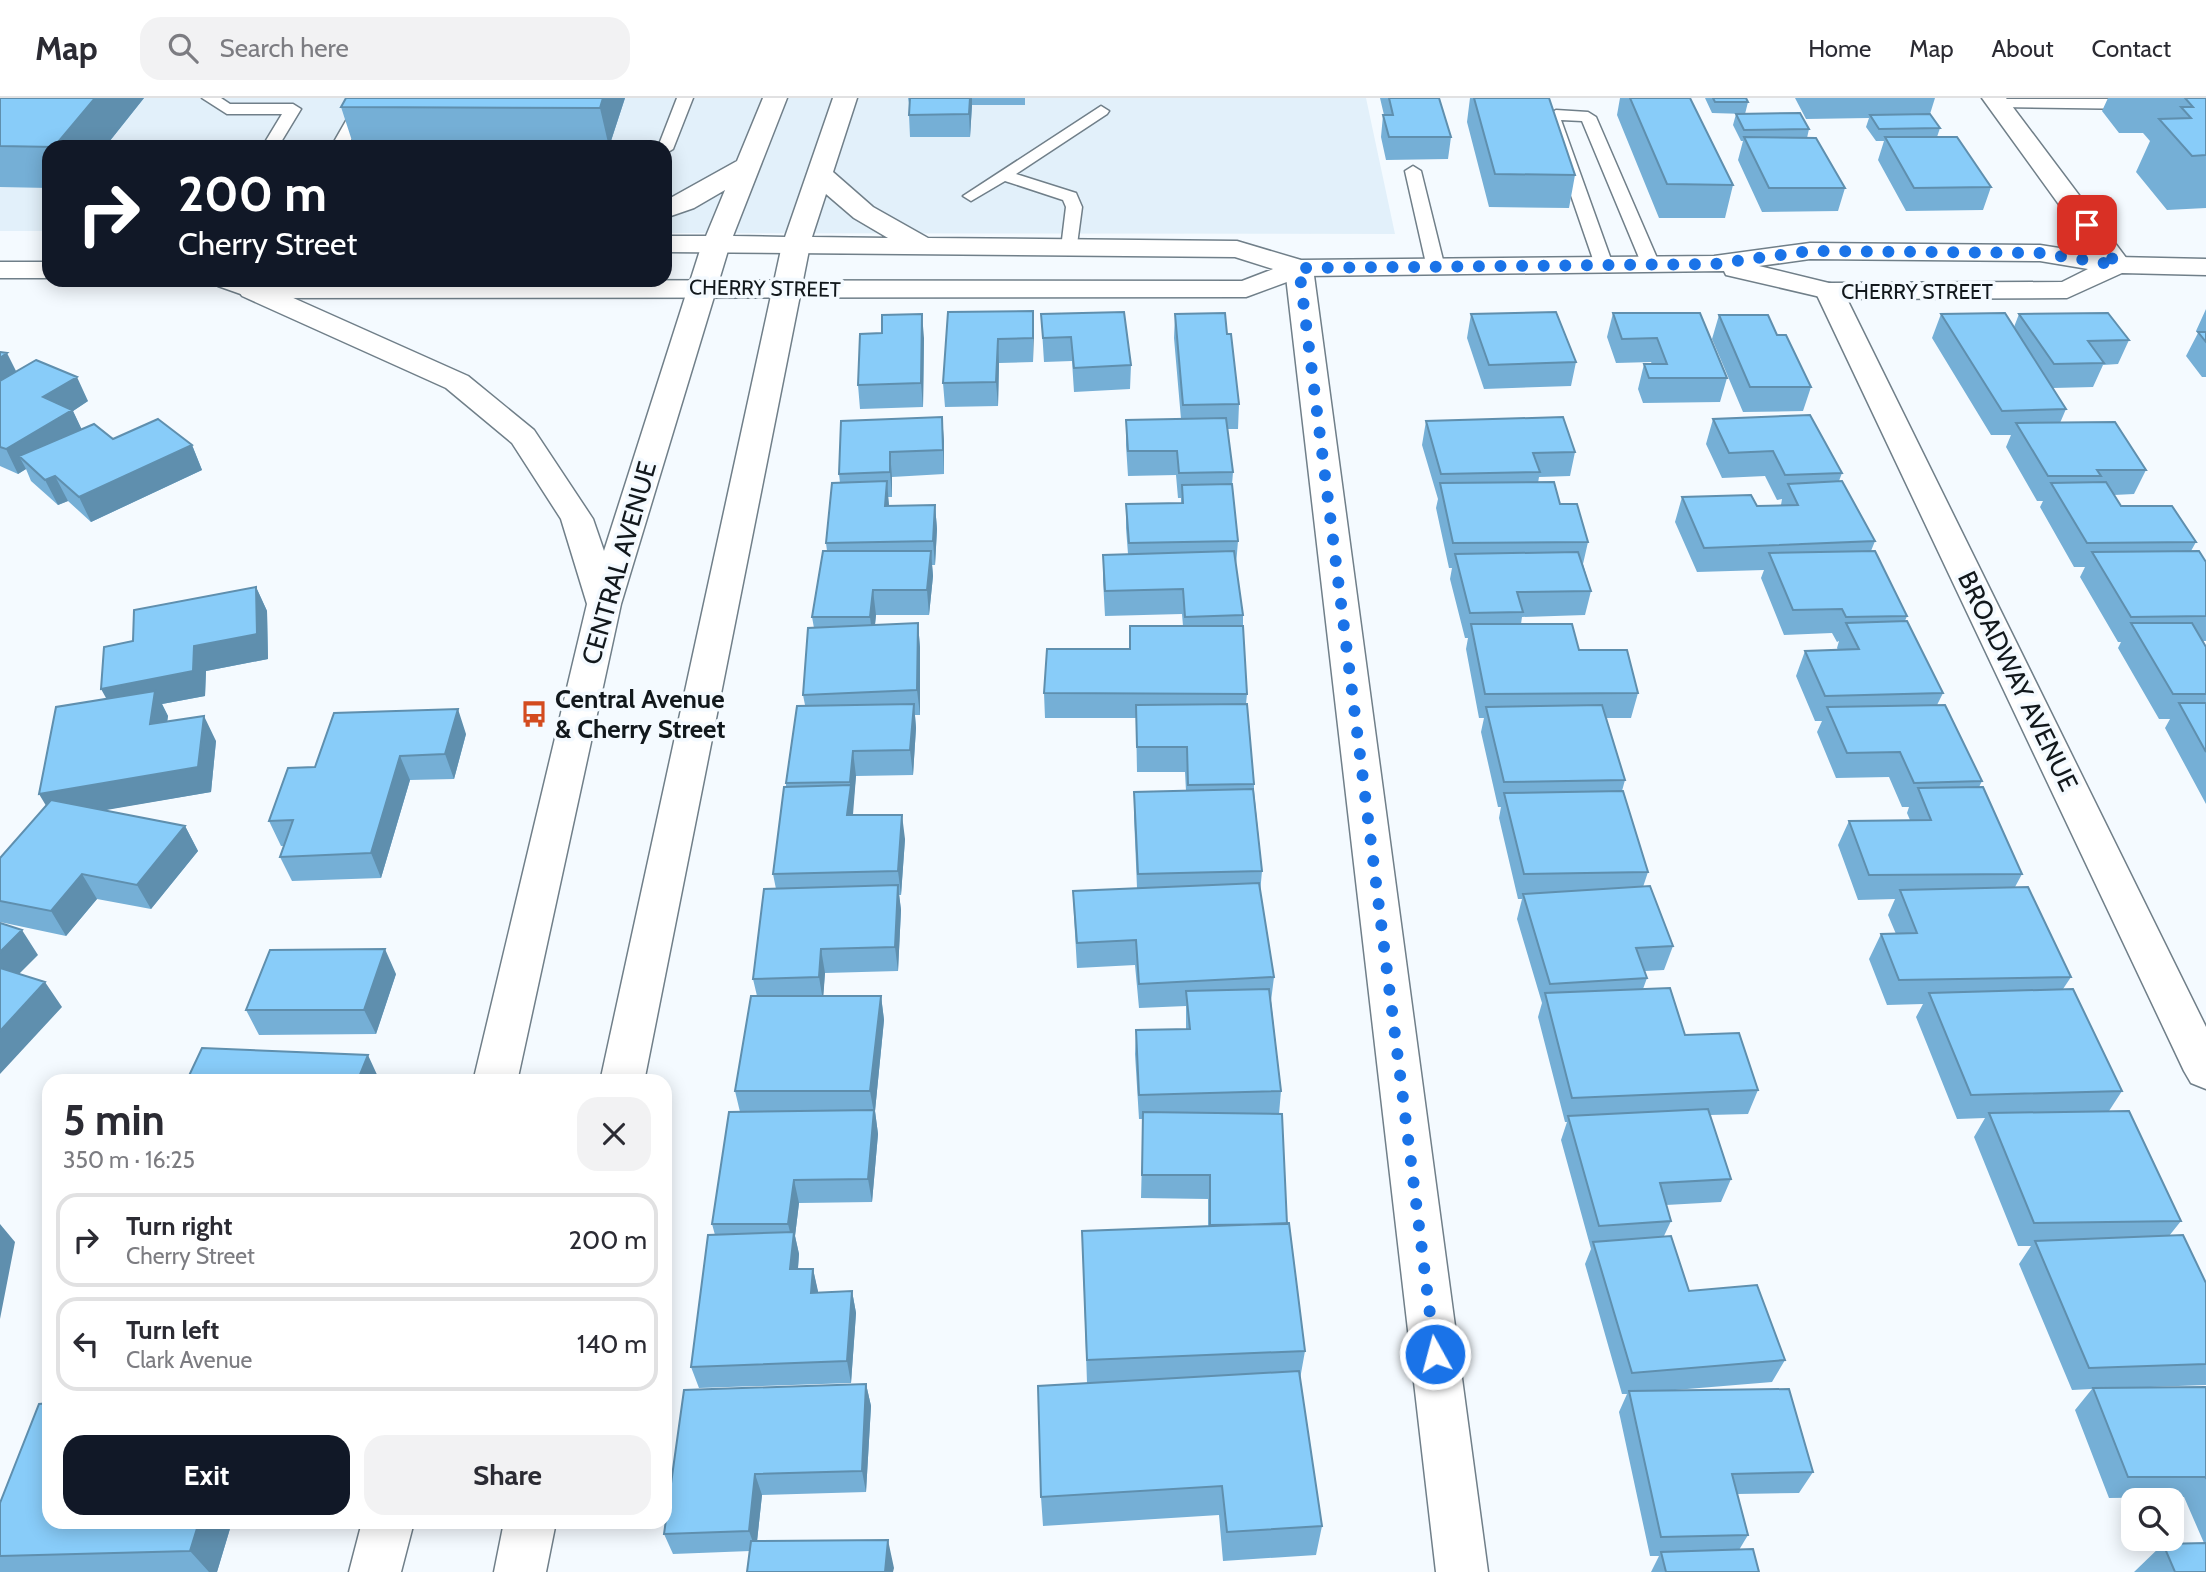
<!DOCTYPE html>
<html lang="en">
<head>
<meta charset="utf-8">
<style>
  body { margin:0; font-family:Cabin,sans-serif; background:#f2f2f3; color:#2b2b33; height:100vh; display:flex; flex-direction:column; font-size:26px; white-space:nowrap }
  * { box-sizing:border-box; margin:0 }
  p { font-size:23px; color:#7c7c81 }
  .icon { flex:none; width:38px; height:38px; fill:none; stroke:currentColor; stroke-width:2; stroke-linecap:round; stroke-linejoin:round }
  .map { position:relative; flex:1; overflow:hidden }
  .drawer { position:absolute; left:42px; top:976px; width:630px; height:455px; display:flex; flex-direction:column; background:#fff; border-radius:21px; box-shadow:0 4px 18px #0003 }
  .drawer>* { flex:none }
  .top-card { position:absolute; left:42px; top:42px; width:630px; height:147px; border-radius:21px; box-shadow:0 4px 18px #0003; background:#111827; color:#fff; overflow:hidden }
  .buttons { position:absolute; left:2121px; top:1390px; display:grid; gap:14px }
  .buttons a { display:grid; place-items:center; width:63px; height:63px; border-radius:14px; background:#fff; box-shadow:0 4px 18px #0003; font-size:35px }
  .pin { position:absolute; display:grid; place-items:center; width:60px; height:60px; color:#fff; margin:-30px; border-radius:14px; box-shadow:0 4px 10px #0006 }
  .me { position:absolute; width:77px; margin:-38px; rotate:353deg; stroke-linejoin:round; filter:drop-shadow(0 0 5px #0008) }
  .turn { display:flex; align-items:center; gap:24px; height:147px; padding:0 21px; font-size:32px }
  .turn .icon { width:91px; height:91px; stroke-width:2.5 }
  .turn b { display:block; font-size:49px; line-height:60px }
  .round { display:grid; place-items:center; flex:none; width:74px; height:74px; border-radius:21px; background:#f2f2f3 }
  .headline { display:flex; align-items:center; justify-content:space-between; height:119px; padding:0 21px }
  h1 { font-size:42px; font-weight:700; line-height:52px }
  .primary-button { display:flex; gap:14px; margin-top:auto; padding:14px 21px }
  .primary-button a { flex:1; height:80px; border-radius:21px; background:#111827; color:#fff; font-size:28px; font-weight:700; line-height:80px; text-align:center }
  .primary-button a+a { background:#f2f2f3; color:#2b2b33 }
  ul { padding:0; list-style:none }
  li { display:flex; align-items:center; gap:21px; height:94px; margin:0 14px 10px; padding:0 7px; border:4px solid #e1e1e2; border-radius:21px }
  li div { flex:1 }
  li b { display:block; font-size:26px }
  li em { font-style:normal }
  header { display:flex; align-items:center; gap:42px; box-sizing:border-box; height:98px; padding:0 35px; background:#fff; border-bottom:2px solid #e1e1e2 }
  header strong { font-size:33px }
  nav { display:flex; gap:38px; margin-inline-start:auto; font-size:24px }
  .search { width:490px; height:63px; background:#f2f2f3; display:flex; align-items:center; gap:18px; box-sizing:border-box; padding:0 24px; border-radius:21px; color:#7c7c81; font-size:26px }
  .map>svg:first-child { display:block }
  .built { fill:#e2f0fa }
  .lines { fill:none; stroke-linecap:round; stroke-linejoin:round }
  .service-casing { stroke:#707f89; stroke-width:3 }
  .minor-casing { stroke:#707f89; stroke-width:3 }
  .tertiary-casing { stroke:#707f89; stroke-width:3 }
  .secondary-casing { stroke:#707f89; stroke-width:3 }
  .service { fill:#fff; fill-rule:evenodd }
  .minor { fill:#fff; fill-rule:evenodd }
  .tertiary { fill:#fff; fill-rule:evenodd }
  .secondary { fill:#fff; fill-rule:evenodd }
  .wall { fill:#75afd6 }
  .shaded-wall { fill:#5f8fae }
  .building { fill:#88ccf9; stroke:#5f8fae; stroke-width:2 }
  .route { stroke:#1a73e8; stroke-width:12; stroke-dasharray:0 21.6 }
  .labels { text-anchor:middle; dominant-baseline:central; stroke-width:7; stroke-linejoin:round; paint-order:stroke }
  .far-street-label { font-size:21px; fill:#12181c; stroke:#f4faff }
  .street-label { font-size:26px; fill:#12181c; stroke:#f4faff }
  .poi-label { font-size:26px; font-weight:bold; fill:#12181c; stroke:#f4faff; text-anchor:start }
</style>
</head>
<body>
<header>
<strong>Map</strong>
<div class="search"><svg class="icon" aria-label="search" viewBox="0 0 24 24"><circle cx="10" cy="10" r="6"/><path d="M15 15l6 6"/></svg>Search here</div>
<nav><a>Home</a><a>Map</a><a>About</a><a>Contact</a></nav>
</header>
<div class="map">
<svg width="2206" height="1474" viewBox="0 0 2206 1474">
  <rect width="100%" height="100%" fill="#f4faff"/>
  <path class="built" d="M0,0H1366L1395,136L665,135V49H49V133H0Z"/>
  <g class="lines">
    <defs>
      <path id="service" d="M202,0H221L230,6H293L301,11L278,49H262L282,16H227Z
        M359,0H375L347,49H331Z
        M677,0H693L673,51L665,56V49H658Z
        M1992,1H2137L2145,6L2137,11L1997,9L1992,7L1989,4Z
        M1101,8L1109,13L1107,16L1016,76L1076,95L1082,109L1076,154H1064L1061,150L1066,109L1063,102L1005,83L971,103L963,98Z
        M1556,12L1588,14L1596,19L1660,167L1657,171H1645L1642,167L1582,23L1561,22L1613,167L1604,172L1595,167L1544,19Z
        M1413,68L1421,73L1445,170L1436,175L1427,170L1405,73Z"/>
      <path id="minor" d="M1982,0H2006L2127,161L2131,167L2127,173L2117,175L2107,173Z
        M1299,162L1309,164L1313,170L1488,1474H1436L1285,170L1289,164Z
        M1829,185L1839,187L1843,193L2206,929V991L2191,985L2184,973L1815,193L1819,187Z"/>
      <path id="tertiary" d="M763,0H787L733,138L785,139L833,0H857L833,74L873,109L928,140L1237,143L1301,162L1714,158L1810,145L2040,147L2117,159L2206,161V177L2122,175L2067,200L1829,201L1726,177L1724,173L1303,178L1246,199L252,200L218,188L214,182L1242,183L1273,171L1235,159L665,154V138H706L725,92L694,110L665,120V103L737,63ZM826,96L854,120L888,140L812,139ZM1810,161L2040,163L2088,171L2062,184L1829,185L1759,168Z
        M0,164H49V180H0Z"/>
      <path id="secondary" d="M716,138L726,140L730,146L621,506L517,984H473L587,506L561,421L512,345L446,290L242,198L238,192L242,186L252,184L262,186L468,278L534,332L593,421L604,453L702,146L706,140Z
        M796,139L806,141L810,147L644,984H600L782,147L786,141Z
        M362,1424H414L401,1474H349Z
        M504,1424H556L546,1474H494Z"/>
    </defs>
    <use href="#service" class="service-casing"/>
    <use href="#minor" class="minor-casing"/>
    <use href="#tertiary" class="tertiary-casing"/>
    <use href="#secondary" class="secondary-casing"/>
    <use href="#service" class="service"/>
    <use href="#minor" class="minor"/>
    <use href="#tertiary" class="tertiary"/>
    <use href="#secondary" class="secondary"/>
  </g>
  <path class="wall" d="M0,0H144L105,49H49V90L0,89Z
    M346,0H625L609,49H354L341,9Z
    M908,0H1025V7H972L970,39H910L909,17L910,5H909Z
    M1380,0H1439L1451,39L1448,61L1386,62L1381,39L1383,17H1384Z
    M1470,0H1549L1575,77L1569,110L1489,109L1467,24Z
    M1620,0H1690L1733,87L1725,120H1659L1617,17Z
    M1705,0H1746L1748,4L1745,16L1712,15Z
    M1795,0H1935L1930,16L1940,30L1937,39L1991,89L1983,112L1906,113L1878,62L1884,43H1876L1866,29L1869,20L1806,21Z
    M2108,0H2206V110L2167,112L2136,74L2150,43L2143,35H2119L2102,13Z
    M1736,16L1809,31L1807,40L1845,90L1838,113L1762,114L1738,62L1743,43H1741L1733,27Z
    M2206,211V279H2202L2186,258L2198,235L2196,233Z
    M1033,213V264L999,265L998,308L945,309L943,285Z
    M1613,215L1727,280L1720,304L1643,305L1638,291L1644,266H1652L1651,264L1616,265L1607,239Z
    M1041,216L1131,267L1130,291L1074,294L1072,263L1044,264Z
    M1175,216L1227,236L1239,306L1238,331H1227L1233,374L1232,387L1238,443L1236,467L1243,517V528L1247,596L1246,606L1254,686V693L1262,773L1260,795L1274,879L1271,903L1281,993L1279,1016L1287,1126L1305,1253L1300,1281L1322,1428L1316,1457L1223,1463L1219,1417L1043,1428L1041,1399L1087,1285L1082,1133L1208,1128V1101L1141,1100L1143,1021H1139L1135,956L1136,932L1186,931V908L1139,910L1135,867L1077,870L1074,818L1073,793L1137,790L1134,718V694L1186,693L1185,674H1137L1136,620H1045L1044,595L1130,551L1183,528L1182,516L1105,518L1103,482V457L1128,456L1126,430V406L1181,405V400H1178L1176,377L1128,378L1126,347V322L1181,321L1174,240Z
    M1471,216L1576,264L1571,288L1484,291L1467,240Z
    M1941,216L2014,229L2019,216L2129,242L2118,266L2103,267L2093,289L2053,290L2066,311L2060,325L2146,372L2134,396L2114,397L2121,408L2196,444L2191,453L2206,464V543H2203L2206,549V706L2165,630L2170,621H2159L2118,550L2121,544H2118L2080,479L2085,469H2074L2040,409L2043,403H2037L2006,349L2011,337H1991L1932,240Z
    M1719,217L1811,289L1803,313L1743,314L1712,241Z
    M882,235L924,240L923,309L860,311L858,287Z
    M0,254L16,274L88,303L73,313L81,331L113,341L192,347L202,372L91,424L68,403L58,407L31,383L26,371L18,376L0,368Z
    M1713,321L1842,375L1839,383L1875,443L1871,453L1907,518L1905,523L1943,595L1937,607L1982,683L1979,689L2022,776L2015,789L2071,879L2063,891L2122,993L2109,1013L2181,1123L2169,1138L2206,1185V1287L2123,1290L2206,1289V1474H2134L2163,1446L2204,1445L2184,1399L2109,1400L2075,1312L2092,1291L2072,1292L2019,1166L2031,1148H2018L1974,1039L1985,1020L1957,1021L1916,919L1923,906L1887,907L1869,861L1881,836H1896L1888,817L1895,801L1858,802L1838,747L1849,723L1910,722L1907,715L1909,709H1902L1889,679L1836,680L1817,634L1822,623H1815L1796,578L1805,553L1838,552L1837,550L1839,543L1837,544L1832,535L1784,537L1761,480L1764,472L1697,474L1675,424L1682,399L1757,408L1781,407L1782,401L1777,402L1765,378L1722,380L1706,346Z
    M841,323L944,343V376L892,379V399H888L889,408L935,407L937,431L935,467H932L933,478L929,517H876L875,527L918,525L920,550V617H915L916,630L913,677L856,678L853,707V717L905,741L901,797H899L901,812L898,873L825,875L823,898H881L884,922L875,1013L878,1036L872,1104L799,1105L795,1138L799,1156L798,1171H813L818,1195L852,1193L856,1215L851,1285L699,1290L691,1269L715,1137L712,1126L740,1014L735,993L757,898L753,881L776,791L773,776L786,689V685L805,607L803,597L814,530L812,519L827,453L826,445L840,385L839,376Z
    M1426,323L1575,354L1570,378L1539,379L1538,385L1560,406L1588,444L1583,466L1591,493L1585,517L1522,519L1521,526L1579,552L1638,595L1631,620H1606L1625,682L1622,693L1648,774L1643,789L1673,848L1664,872L1645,873L1647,880L1643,891L1685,937L1758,992L1748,1016L1710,1017L1731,1081L1721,1104L1666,1107L1671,1123L1664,1138L1689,1193L1785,1262L1772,1284L1675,1292L1813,1374L1799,1395L1737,1396L1748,1437L1739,1452L1759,1474H1651L1659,1458H1650L1619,1314L1627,1296H1622L1585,1166L1591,1151L1561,1042L1567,1024H1565L1538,919L1542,905L1517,821L1522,801H1518L1499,720L1501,709H1498L1481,634L1484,620H1479L1466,551L1468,540H1465L1450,481L1452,470H1449L1436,410L1438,401L1422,347Z
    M256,489L267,513L268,561L206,573L205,598L162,606L168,618L167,624L216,643L211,694L103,712L185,728L198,753L151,811L97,801L66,838L0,824V760L46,708L107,601L133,543Z
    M466,636L454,681L410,682L381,780L292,783L280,759L284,748H281L269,723L315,669Z
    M396,876L376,936L259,937L246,912Z
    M866,1286L871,1308L866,1394L762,1397L757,1443L894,1470L750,1453L673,1456L664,1436Z
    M0,1405L232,1424L217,1474H0Z"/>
  <path class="shaded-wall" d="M95,0H144L105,49H54Z
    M603,0H625L609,49L600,10Z
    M970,0H972V7L970,39L969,16Z
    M1033,213L1034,237L1033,264Z
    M922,216L924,240L923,309L921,285Z
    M998,241L999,265L998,308L996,284Z
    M7,255L19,279L0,294V260Z
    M77,279L88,303L73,313L84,336L19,358L26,371L18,376L6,351L43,299Z
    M942,319L944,343V376L943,352Z
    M192,347L202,372L91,424L79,399Z
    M890,354L892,379V399L890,374Z
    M55,378L68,403L58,407L45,382Z
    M887,383L889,408H885Z
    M935,407L937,431L935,467L933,443Z
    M931,453L933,478L929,517L927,492Z
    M256,489L267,513L268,561L206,573L205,598L162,606L168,618L163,651L115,616L101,591Z
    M873,492L876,517L873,544L870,519Z
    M918,525L920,550V617L917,592Z
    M914,606L916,630L913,677L910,652Z
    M458,611L466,636L454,681L445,656Z
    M204,618L216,643L211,694L54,721L39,696Z
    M853,653L856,678L851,742L847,717Z
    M400,658L410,682L381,780L371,755Z
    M902,717L905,741L901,797L898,773Z
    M185,728L198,753L151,811L137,787Z
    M82,776L97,801L66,838L51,813Z
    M898,787L901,812L898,873L895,849Z
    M22,832L38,857L5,890L0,883V854Z
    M385,851L396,876L376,936L364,912Z
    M821,851L825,875L823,903L819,879Z
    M45,884L62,909L0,976V933Z
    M881,898L884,922L875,1013L878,1036L872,1104L868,1081L874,1015L870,993Z
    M368,957L379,981V984H357Z
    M794,1082L799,1105L795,1138L799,1156L796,1194L790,1171L793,1146L788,1126Z
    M0,1126L15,1144L0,1221Z
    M813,1171L818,1193L816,1217L811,1195Z
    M852,1193L856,1215L851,1285L847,1263Z
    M866,1286L871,1308L866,1394L862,1373Z
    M755,1376L762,1397L756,1453L749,1433Z
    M199,1424H232L217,1474H209L190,1453Z
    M888,1442L894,1470L893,1474H885Z"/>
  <path class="building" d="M0,0H95L54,49L0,48Z
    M346,0H603L600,10L341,9Z
    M910,0H970L969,16L909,17Z
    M1389,0H1439L1451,39H1389L1383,17H1393Z
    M1474,0H1549L1575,77L1495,76Z
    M1630,0H1690L1733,87L1667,86Z
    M1713,0H1746L1748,4H1715Z
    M2185,0H2206V57L2192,58L2159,21L2191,20L2181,9H2193Z
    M1800,15L1809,31L1744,32L1736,16Z
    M1930,16L1940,30L1879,31L1870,17Z
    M1744,39L1816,40L1845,90H1769Z
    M1885,39H1957L1991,89L1914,90Z
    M1033,213V240L998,241L996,284L943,285L948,214Z
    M1124,214L1131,267L1074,270L1071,239L1043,240L1041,216Z
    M1556,214L1576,264L1489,267L1471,216Z
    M1225,215L1227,236H1231L1239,306L1183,307L1175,216Z
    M1613,215H1700L1727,280H1649L1644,266H1667L1657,240L1622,241Z
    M2005,215L2066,311L2002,313L1941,216Z
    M2108,215L2129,242L2088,243L2104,265L2054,266L2019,216Z
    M922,216L921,285L858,287L860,236L882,235V217Z
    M1719,217H1768L1777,237H1786L1811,289H1750Z
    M2198,234H2206V244Z
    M0,254L7,255L0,260Z
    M36,262L77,279L43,299L72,312L6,351L0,349V283Z
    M1810,317L1842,375L1785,377L1773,353L1729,355L1713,321Z
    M942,319L943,352L890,354V374L839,376L841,323Z
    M1563,319L1575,354L1533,355L1540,374L1441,376L1426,323Z
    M1226,320L1233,374L1179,375L1177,353H1128L1126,322Z
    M158,321L192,347L79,399L55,378L45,382L19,358L94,326L113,341Z
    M2115,324L2146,372H2097L2101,378H2048L2016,325Z
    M887,383L885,408L935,407L933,443L826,445L832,385Z
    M1842,383L1875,443L1704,450L1682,399L1751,397L1757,408L1798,407L1788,386Z
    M1554,384L1560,406H1577L1588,444L1453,445L1440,385Z
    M2106,384L2121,408H2172L2196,444L2087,445L2051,385Z
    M1232,386L1238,443L1129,445L1126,406L1183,405L1182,387Z
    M823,453H931L927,492H873L870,519H812Z
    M1234,453L1243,517L1185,519L1183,491L1105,493L1103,457Z
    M1875,453L1907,518L1846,519L1842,511L1793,512L1769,455Z
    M2199,453L2206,464V518L2131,519L2092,454Z
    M1578,454L1591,493L1517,494L1523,514L1470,515L1455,456Z
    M256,489L257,536L194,548L193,573L101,591L104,549L133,543L134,512Z
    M1907,523L1943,595L1825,598L1805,553L1859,551L1846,525Z
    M918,525L917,592L803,597L808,530Z
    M2131,525H2192L2206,549V596H2173Z
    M1471,526H1572L1579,552H1627L1638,595L1485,596Z
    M1130,528H1243L1247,596L1044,595L1047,551H1130Z
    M155,593L150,626L204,618L198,669L39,696L56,609Z
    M2179,605H2206V654Z
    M914,606L910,652L853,653L850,684L786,685L797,608Z
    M1247,606L1254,686L1188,687L1187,649H1137L1136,607Z
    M1602,607L1625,682L1504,684L1486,609Z
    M1945,607L1982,683L1914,685L1900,654L1847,655L1827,609Z
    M458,611L445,656L400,658L371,755L280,759L293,722L269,723L288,670L315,669L334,615Z
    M851,687L847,717H902L898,773L773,776L784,689Z
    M1983,689L2022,776L1869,777L1849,723L1931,722L1918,690Z
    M1253,691L1262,773L1138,776L1134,694Z
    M1623,693L1648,774L1524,776L1504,695Z
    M51,702L185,728L137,787L82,776L51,813L0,803V760Z
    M1259,785L1274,879L1139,886L1136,842L1077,845L1073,793Z
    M898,787L895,849L821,851L819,879L753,881L764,791Z
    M1650,788L1673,848L1636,850L1647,880L1550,886L1523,796Z
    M2028,789L2071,879L1899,882L1881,836L1917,835L1900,792Z
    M0,825L22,832L0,854Z
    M385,851L364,912H246L270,852Z
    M0,870L45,884L0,933Z
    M1670,890L1685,937L1739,935L1758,992L1572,1000L1545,895Z
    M1269,891L1281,993L1139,997L1136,932L1190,931L1186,893Z
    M2073,891L2122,993L1971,997L1929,895Z
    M751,898H881L870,993H735Z
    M202,950L368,957L357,984H186Z
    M1708,1011L1731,1081L1660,1085L1671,1123L1599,1128L1568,1018Z
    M874,1012L868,1081L794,1082L788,1126H712L729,1014Z
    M2129,1013L2181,1123L2034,1125L1989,1015Z
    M1143,1014L1282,1016L1287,1126L1210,1127V1077H1142Z
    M1289,1125L1305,1253L1087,1262L1082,1133Z
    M794,1134L790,1171H813L811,1195L852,1193L847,1263L691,1269L708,1137Z
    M2183,1137L2206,1185V1266L2089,1270L2035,1143Z
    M1671,1138L1689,1193L1757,1187L1785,1262L1632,1275L1593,1144Z
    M1299,1273L1322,1428L1227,1434L1222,1388L1041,1399L1038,1288Z
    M866,1286L862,1373L755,1376L749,1433L664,1436L684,1292Z
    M2206,1289V1380L2205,1379H2128L2093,1290Z
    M1789,1291L1813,1374L1732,1376L1748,1437L1661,1439L1629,1293Z
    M49,1305V1424H199L190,1453L0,1458V1405L39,1306Z
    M888,1442L885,1474H747L751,1443Z
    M2206,1445V1474H2175L2163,1446Z
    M1753,1451L1759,1474H1666L1661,1454Z"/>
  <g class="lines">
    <path class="route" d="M1435,1256L1299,170L1714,166L1810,153L2040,155L2117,167L2087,127"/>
  </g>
  <defs>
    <symbol id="bus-bare" viewBox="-9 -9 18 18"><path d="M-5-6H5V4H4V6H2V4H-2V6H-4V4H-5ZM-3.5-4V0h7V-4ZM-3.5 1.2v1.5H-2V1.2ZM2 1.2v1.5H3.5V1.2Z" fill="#d34b1f" stroke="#f4faff" stroke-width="2.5" paint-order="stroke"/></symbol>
  </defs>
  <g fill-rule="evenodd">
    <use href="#bus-bare" x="515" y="597" width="38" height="38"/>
  </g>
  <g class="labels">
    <g class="far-street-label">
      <text transform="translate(765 190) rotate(1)">CHERRY STREET</text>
      <text x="1917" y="193">CHERRY STREET</text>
    </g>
    <g class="street-label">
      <text transform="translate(619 465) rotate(-74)">CENTRAL AVENUE</text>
      <text transform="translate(2018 583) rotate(64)">BROADWAY AVENUE</text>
    </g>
    <g class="poi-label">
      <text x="555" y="601">Central Avenue<tspan x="555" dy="30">&amp; Cherry Street</tspan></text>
    </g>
  </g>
</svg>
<div class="buttons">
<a><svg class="icon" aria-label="search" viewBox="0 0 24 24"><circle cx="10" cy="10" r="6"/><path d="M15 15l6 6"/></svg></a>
</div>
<div class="pin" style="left:2087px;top:127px;background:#d93025"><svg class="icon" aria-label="arrive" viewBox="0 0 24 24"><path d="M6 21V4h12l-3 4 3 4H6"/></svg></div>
<svg class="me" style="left:1435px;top:1256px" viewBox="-20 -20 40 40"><circle r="17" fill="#1a73e8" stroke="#fff" stroke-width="3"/><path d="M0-11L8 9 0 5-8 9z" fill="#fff"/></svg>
<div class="top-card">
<div class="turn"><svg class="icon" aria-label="right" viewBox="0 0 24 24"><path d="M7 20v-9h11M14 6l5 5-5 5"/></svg><div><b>200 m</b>Cherry Street</div></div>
</div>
<section class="drawer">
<div class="headline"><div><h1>5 min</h1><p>350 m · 16:25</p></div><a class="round"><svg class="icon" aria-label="close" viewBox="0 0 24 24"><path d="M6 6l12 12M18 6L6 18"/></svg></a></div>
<ul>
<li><svg class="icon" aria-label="right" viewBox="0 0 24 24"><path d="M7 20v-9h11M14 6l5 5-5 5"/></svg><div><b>Turn right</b><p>Cherry Street</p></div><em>200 m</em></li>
<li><svg class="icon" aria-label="left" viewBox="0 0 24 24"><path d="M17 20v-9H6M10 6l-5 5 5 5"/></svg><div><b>Turn left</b><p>Clark Avenue</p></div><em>140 m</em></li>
</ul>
<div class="primary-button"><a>Exit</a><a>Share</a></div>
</section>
</div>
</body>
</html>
